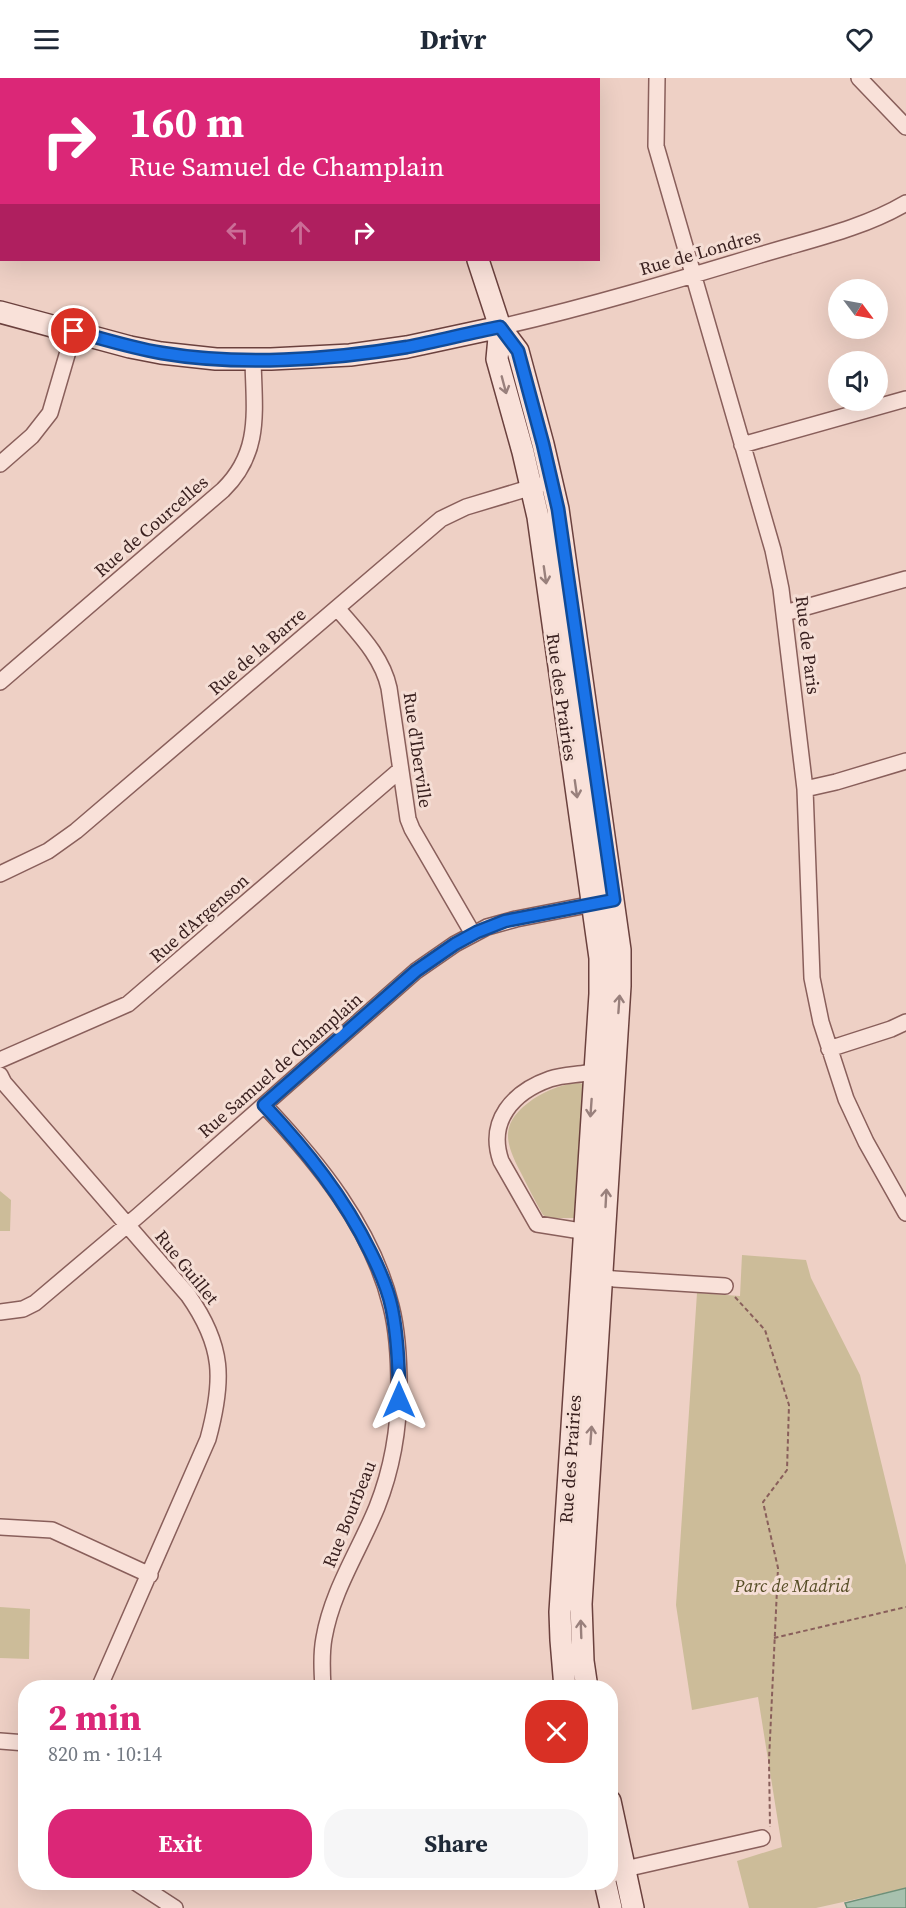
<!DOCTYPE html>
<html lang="en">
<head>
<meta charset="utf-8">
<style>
  body { margin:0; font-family:"Source Serif 4",serif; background:#f6f6f7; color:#1f2937; height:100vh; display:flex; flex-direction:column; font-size:22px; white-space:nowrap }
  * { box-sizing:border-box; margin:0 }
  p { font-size:20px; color:#747a83 }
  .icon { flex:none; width:33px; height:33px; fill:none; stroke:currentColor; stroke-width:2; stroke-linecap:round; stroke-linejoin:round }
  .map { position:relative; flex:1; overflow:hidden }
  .side { position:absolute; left:18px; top:1602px; width:600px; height:210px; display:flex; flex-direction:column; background:#fff; border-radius:24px; box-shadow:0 6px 24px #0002 }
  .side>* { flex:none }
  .top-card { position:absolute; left:0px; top:0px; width:600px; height:183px; box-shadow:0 6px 24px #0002; background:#db2777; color:#fff; overflow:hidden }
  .needle { width:39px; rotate:122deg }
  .tools { position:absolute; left:828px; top:201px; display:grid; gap:12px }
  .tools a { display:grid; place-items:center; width:60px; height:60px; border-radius:50%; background:#fff; box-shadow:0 6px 24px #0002; font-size:30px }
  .pin { position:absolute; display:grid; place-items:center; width:51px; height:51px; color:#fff; margin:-26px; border:3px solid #fff; border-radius:50%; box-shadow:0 2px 6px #0007 }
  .me { position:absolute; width:66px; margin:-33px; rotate:0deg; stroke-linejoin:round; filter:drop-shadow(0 0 4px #0008) }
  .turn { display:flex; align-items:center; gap:21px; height:126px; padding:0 30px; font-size:27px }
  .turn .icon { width:78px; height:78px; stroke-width:2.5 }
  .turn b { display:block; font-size:42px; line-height:51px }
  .lanes { display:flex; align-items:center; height:57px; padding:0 30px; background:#0003; justify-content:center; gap:30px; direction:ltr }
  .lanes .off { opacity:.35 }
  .round { display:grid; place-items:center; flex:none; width:63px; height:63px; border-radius:24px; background:#f6f6f7 }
  .head { display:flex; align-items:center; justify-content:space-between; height:102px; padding:0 30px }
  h1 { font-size:36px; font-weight:700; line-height:45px; color:#db2777 }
  .primary-button { display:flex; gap:12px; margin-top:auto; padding:12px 30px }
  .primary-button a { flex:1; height:69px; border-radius:24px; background:#db2777; color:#fff; font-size:24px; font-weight:700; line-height:69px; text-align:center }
  .primary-button a+a { background:#f6f6f7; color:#1f2937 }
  header { display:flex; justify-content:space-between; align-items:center; height:78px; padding:0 30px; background:#fff; font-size:27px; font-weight:700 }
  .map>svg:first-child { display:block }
  .green { fill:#ccbc99 }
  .water { fill:#a7c1ae; stroke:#6d9078; stroke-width:1.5 }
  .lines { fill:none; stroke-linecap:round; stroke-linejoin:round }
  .street-casing { stroke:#895f5b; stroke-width:18 }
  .secondary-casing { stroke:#6b413e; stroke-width:24 }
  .path { stroke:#895f5b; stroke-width:2; stroke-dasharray:4.5 3; stroke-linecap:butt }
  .street { stroke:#f9e1d9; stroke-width:15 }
  .secondary { stroke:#f9e1d9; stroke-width:21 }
  .oneway { stroke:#99807c }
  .route-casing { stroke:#114b97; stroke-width:15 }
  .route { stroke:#1a73e8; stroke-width:10 }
  .labels { text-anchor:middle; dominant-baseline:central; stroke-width:6; stroke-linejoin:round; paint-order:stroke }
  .street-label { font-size:18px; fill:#39201f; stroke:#f5ded5 }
  .park-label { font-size:18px; font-style:italic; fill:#564d26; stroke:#f5ded5 }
</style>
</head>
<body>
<header><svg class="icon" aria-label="menu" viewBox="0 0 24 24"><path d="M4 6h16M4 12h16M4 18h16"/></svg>Drivr<svg class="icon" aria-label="heart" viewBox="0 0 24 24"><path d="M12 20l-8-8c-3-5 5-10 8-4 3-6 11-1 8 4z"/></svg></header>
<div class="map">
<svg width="906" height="1830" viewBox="0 0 906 1830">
  <rect width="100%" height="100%" fill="#eed0c5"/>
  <path class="green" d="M406,0H542L536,2H407Z
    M575,1005L586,1006L577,1140H549L543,1137C535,1123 528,1109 521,1095C506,1066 499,1047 528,1025C542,1014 557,1008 575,1005Z
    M0,1113L11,1122L10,1153H0Z
    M742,1177L806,1182L811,1200L860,1297L906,1487V1810L816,1830H749L737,1783L782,1769L758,1619L692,1632L676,1527L697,1215L740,1218Z
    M0,1529L30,1531L29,1581L0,1580Z"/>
  <path class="water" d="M906,1810V1830H847L845,1825Z"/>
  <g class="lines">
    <defs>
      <path id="street" d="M35,0L42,2
        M197,0L198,2
        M657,0L656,68L773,472L781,511L805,711L812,900L821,944L846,1021L866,1064L906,1135
        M859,0L906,49
        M500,249C588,229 674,203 760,177C809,162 862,151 906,125
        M742,367L906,321
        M0,386L32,358L50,335L74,253
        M337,530C358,555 382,578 389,610L408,741L412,751L473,856
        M785,535L906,501
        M0,604L223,412C262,374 254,332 253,282
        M805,711L836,704L906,683
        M0,796L48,773L76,753L441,441L466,429L539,407
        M829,971L891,951L906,944
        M0,982L128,926L400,692
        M0,997L4,1005L188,1217C224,1268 224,1302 208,1361L99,1610
        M264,1027C318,1084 372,1150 391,1228C398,1255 399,1282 399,1310C399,1351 392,1391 377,1429C359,1473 332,1513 324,1560C321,1576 322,1593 323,1610
        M594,1153H581L537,1146L501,1083C487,1043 513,1014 550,1001C562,997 574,997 587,995C593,994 598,993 605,994
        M593,1197L614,1201L725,1208
        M0,1234L23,1231L35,1225L139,1137L416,893L455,866L487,849L516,841L603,824
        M0,1449L52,1452L150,1497
        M0,1663L26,1665
        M610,1797L625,1791L762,1760
        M135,1804L175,1830"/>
      <path id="secondary" d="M389,0L390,2
        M478,182L500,249L518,273L543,366L558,431L620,872V908L581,1526L583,1583L587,1610
        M0,234L130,269L161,275L216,281H271L350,277L407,269L500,249
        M500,249L497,281L523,374L538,439L600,880V916L560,1534L561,1562L565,1610
        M610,1723L633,1830
        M605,1804L611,1830"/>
    </defs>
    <use href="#street" class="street-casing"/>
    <use href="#secondary" class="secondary-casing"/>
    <path class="path" d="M735,1219L765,1252L789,1327L787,1392L763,1424L778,1490L769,1682L770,1749
      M774,1560L906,1529"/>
    <use href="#street" class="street"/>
    <use href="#secondary" class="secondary"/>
  </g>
  <defs><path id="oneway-shaft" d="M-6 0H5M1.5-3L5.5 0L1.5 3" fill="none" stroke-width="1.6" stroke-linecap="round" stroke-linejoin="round" transform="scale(1.5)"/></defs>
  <g class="oneway">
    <use href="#oneway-shaft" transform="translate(504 307) rotate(75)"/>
    <use href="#oneway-shaft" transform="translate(545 497) rotate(82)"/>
    <use href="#oneway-shaft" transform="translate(576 711) rotate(82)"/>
    <use href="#oneway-shaft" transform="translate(619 926) rotate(-86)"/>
    <use href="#oneway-shaft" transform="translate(591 1030) rotate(94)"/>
    <use href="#oneway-shaft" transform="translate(606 1120) rotate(-87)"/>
    <use href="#oneway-shaft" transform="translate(591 1357) rotate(-86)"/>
    <use href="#oneway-shaft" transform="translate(581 1551) rotate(-92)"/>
  </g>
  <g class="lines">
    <defs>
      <path id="route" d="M74,253C103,261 132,270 162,275C238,288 330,282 407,269C438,263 469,255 500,249L518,273L543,366L558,431L614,822L505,843L477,854L455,866L416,893L264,1027C306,1072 344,1119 371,1175C380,1193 388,1211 392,1231C398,1261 399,1291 399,1322"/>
    </defs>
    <use href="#route" class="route-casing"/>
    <use href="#route" class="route"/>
  </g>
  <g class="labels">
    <g class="street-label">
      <text transform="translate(700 174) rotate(-16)">Rue de Londres</text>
      <text transform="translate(151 448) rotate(-41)">Rue de Courcelles</text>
      <text transform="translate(808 567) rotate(83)">Rue de Paris</text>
      <text transform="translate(257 573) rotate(-41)">Rue de la Barre</text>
      <text transform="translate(562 619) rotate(82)">Rue des Prairies</text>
      <text transform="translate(418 672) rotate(82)">Rue d'Iberville</text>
      <text transform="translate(199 840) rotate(-41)">Rue d'Argenson</text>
      <text transform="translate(280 987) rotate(-41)">Rue Samuel de Champlain</text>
      <text transform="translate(187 1189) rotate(51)">Rue Guillet</text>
      <text transform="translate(570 1381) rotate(-86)">Rue des Prairies</text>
      <text transform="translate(349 1436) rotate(-68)">Rue Bourbeau</text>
    </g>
    <g class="park-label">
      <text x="792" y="1507">Parc de Madrid</text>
    </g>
  </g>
</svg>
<div class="tools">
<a><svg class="needle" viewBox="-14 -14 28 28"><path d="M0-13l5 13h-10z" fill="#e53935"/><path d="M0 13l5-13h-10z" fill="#747a83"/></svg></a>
<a><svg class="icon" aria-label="sound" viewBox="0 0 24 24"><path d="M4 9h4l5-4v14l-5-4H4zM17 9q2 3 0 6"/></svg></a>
</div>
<div class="pin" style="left:74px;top:253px;background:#d93025"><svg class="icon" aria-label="arrive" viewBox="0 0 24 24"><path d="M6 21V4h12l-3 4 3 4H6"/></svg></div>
<svg class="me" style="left:399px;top:1322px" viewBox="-20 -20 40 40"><path d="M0-17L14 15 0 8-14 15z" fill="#1a73e8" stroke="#fff" stroke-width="4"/></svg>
<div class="top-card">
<div class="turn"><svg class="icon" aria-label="right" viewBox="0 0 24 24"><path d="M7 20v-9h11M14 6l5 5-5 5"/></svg><div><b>160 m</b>Rue Samuel de Champlain</div></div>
<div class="lanes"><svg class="icon off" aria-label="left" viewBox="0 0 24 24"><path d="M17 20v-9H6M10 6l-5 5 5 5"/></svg><svg class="icon off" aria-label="ahead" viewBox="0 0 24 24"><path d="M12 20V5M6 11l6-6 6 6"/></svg><svg class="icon" aria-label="right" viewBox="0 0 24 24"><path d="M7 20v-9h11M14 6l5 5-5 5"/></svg></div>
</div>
<section class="side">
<div class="head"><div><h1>2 min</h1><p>820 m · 10:14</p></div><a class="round" style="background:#d93025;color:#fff"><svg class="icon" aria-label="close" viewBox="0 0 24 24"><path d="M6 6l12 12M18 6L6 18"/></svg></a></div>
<div class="primary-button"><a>Exit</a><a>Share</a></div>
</section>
</div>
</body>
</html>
